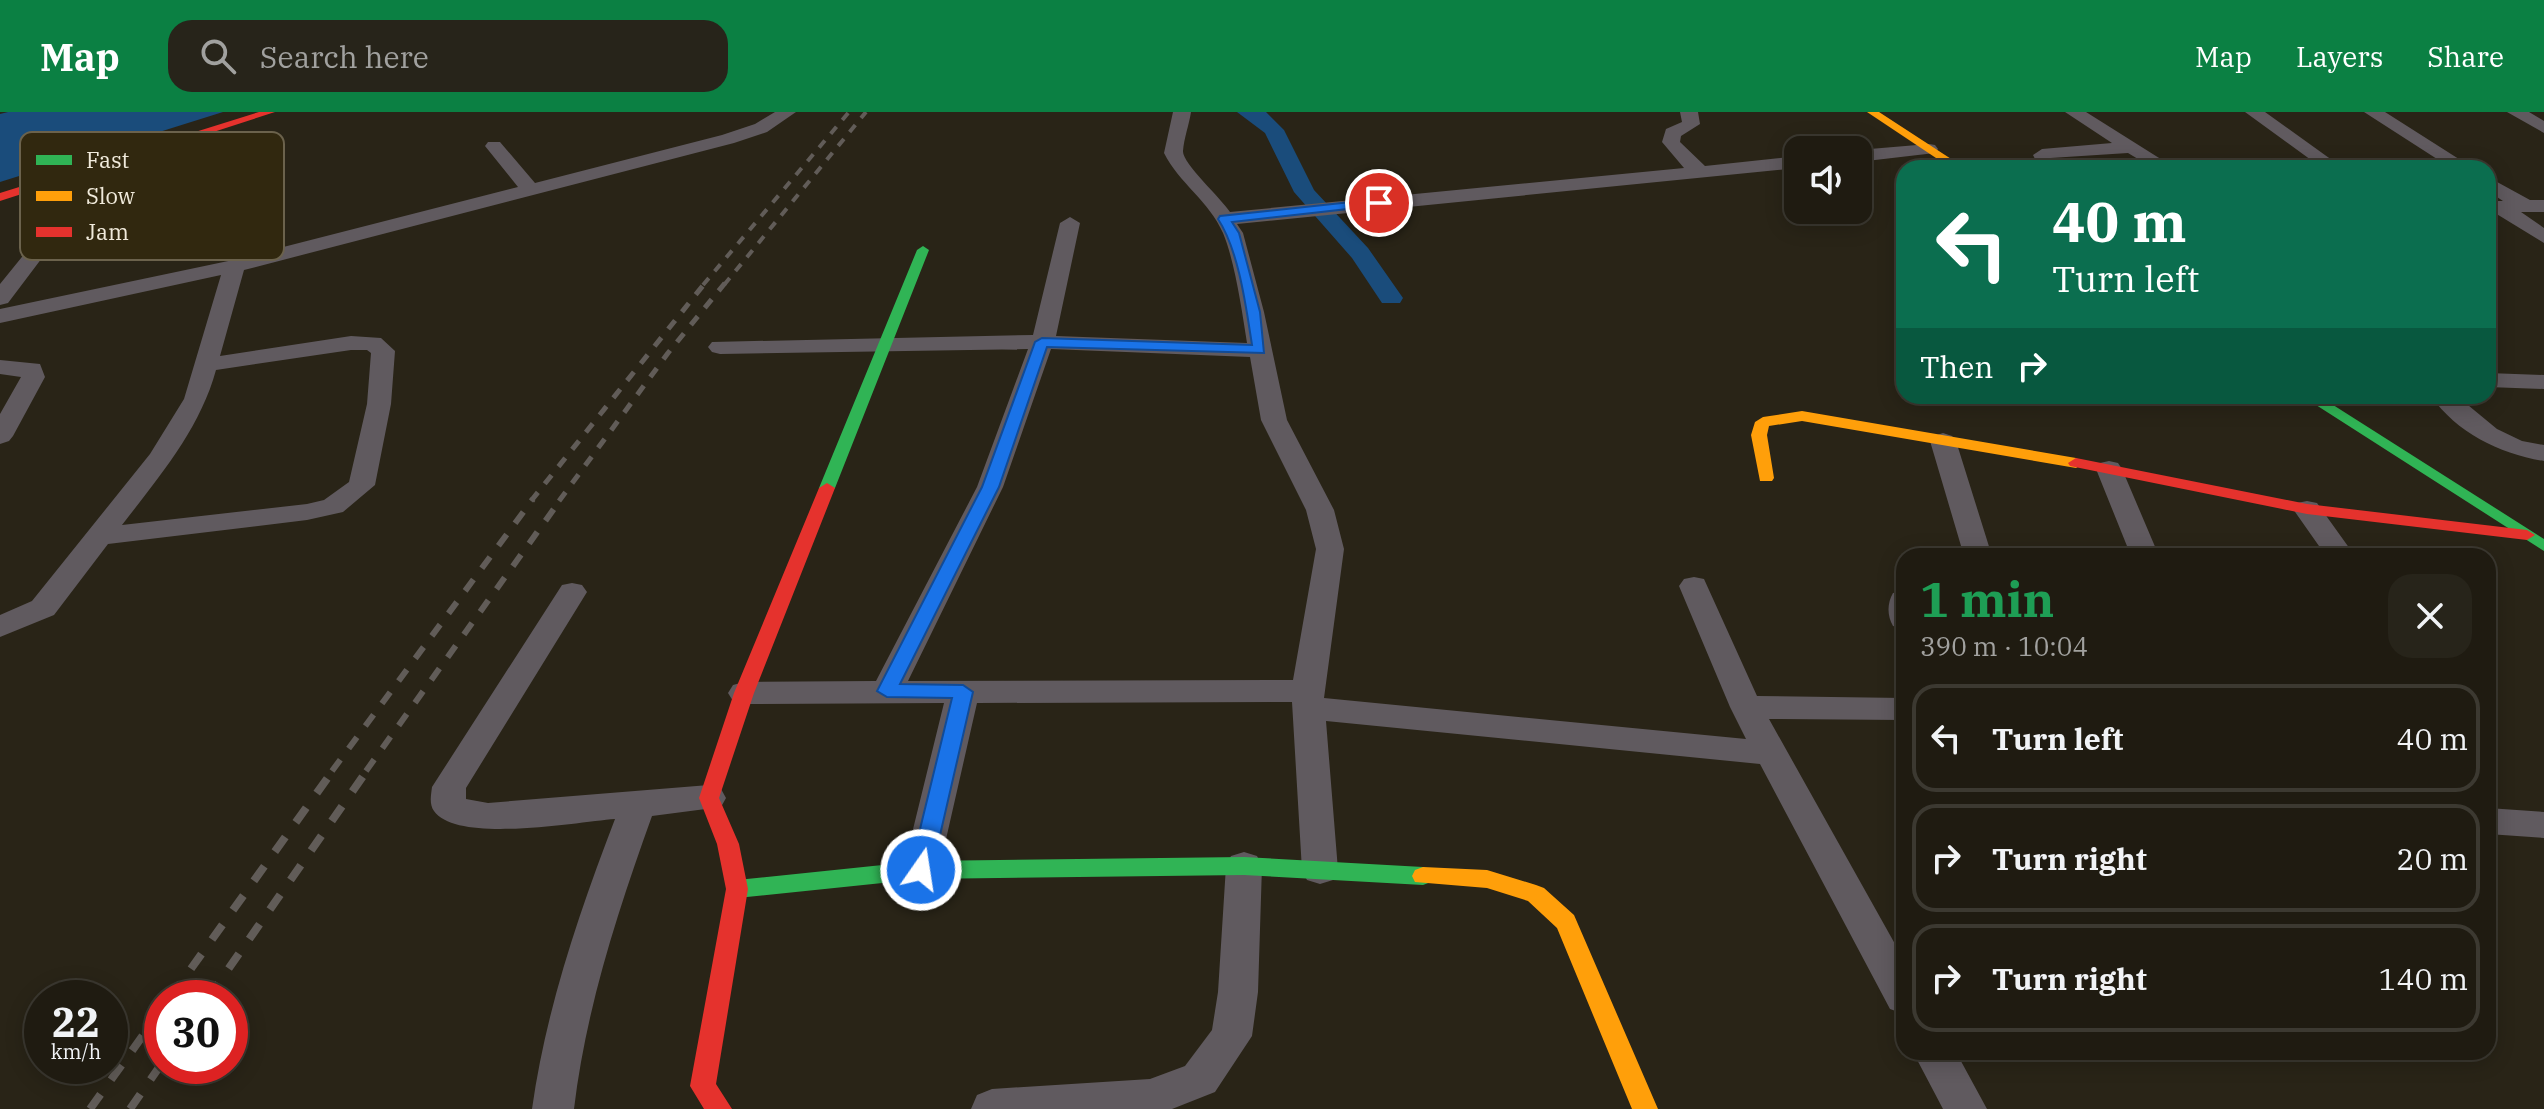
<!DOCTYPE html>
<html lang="en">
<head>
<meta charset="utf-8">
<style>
  body { margin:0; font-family:"IBM Plex Serif",serif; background:#27241a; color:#f1f3f6; height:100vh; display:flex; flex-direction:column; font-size:30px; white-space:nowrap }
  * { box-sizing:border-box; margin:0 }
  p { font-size:26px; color:#a1a19f }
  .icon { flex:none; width:44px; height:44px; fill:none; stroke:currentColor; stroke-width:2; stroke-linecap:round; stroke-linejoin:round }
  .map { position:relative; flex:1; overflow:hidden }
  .panel { position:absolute; left:1896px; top:436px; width:600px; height:512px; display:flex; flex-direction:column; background:#1f1b11; border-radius:24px; box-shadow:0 4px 20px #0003,0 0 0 2px #3c3931 }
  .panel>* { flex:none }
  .hud { position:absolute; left:1896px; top:48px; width:600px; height:244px; border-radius:24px; box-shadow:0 4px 20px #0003,0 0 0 2px #3c3931; background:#0b6e4f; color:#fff; overflow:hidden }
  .buttons { position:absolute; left:1784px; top:24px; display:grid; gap:16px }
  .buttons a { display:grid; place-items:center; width:88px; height:88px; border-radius:16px; background:#1f1b11; box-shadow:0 4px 20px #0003,0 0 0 2px #3c3931; font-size:40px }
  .speed { position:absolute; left:24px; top:868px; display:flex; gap:16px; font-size:40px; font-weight:700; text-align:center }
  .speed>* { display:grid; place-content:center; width:104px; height:104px; border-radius:50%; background:#1f1b11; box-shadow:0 4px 20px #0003,0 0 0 2px #3c3931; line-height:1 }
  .speed small { font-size:20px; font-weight:400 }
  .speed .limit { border:12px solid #d22; background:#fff; color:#111 }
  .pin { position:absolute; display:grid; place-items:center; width:68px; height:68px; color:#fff; margin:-34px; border:4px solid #fff; border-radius:50%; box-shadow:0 2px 8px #0007 }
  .me { position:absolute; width:88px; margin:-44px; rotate:13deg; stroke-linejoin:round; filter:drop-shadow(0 0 6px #0008) }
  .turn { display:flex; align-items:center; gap:28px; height:168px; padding:0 24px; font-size:36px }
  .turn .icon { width:104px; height:104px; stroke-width:2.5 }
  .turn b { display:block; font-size:56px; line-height:68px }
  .then { display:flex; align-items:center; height:76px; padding:0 24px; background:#0003; gap:16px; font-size:30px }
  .round { display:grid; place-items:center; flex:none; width:84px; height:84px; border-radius:24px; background:#27241a }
  .headline { display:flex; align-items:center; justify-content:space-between; height:136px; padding:0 24px }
  h1 { font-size:48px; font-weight:700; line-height:60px; color:#1e9e55 }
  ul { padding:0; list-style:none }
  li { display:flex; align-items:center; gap:24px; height:108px; margin:0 16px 12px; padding:0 8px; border:4px solid #3c3931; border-radius:24px }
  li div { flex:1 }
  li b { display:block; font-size:30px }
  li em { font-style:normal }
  header { display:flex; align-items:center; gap:48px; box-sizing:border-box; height:112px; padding:0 40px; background:#0b8043; color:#fff }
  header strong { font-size:38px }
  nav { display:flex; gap:44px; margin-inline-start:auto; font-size:28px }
  .search { width:560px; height:72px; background:#27241a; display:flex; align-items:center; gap:20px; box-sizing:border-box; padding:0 28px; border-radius:24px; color:#a1a19f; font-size:30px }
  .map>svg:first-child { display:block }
  .water { fill:#1a4c7b }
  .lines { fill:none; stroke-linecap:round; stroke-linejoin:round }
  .canal { fill:#1a4c7b; fill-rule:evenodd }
  .street { fill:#605a5f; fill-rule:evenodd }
  .fast { fill:#30b455; fill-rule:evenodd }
  .slow { fill:#ff9f0a; fill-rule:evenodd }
  .jam { fill:#e5322d; fill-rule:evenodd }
  .rail-far3 { stroke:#615c58; stroke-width:4; stroke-dasharray:9 9; stroke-linecap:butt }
  .rail-far2 { stroke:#615c58; stroke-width:5; stroke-dasharray:11 11; stroke-linecap:butt }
  .rail-far1 { stroke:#615c58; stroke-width:6; stroke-dasharray:14 14; stroke-linecap:butt }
  .rail { stroke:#615c58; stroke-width:8; stroke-dasharray:18 18; stroke-linecap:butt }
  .route { fill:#1a73e8; stroke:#114b97; stroke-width:2 }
  .key { fill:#31280f; stroke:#6b624c; stroke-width:2 }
  .key-label { font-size:22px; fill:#f1ebdc }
</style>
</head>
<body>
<header>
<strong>Map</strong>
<div class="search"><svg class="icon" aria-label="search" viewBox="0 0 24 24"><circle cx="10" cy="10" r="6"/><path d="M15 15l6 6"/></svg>Search here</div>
<nav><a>Map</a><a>Layers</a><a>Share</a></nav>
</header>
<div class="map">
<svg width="2544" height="997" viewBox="0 0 2544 997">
  <rect width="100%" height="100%" fill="#292417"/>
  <path class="water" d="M8,0H223L0,70V2Z"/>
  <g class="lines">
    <path class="canal" d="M1237,0H1266L1284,18L1314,78L1368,136L1403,186L1400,191H1382L1352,146L1294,80L1265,21Z"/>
    <path class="street" d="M775,0H796L767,20L734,31L244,158L220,244L351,224L381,226L395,239L391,292L375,373L343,400L307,408L108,432L54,503L0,525V503L32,489L150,342L184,287L221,163L0,211V197L233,148L518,75L485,34L488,30H500L535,71L722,23L755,12ZM351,238H367L371,241L367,292L349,370L324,388L307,392L122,413C159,365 200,317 216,258Z
      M1173,0H1191C1189,13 1184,26 1183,39C1182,51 1221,86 1230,100L1684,56L1662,30L1666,17L1682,10L1680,0H1698L1700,12L1681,24L1680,30L1705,54L1798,44V56L1237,112L1243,121L1264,200L1287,308L1334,398L1344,437L1324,586L1746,627L1730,595L1679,474L1684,467L1694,465L1704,467L1757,584L1904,586V608L1769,607L1904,848V902L1890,897L1760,652L1326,609L1338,758L1333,768L1320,772L1307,768L1302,758L1292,590L977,591L939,758L934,768L921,772L908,768L903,758L944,591L744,592L733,589L728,581L733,573L744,570L876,569L977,375L1028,237L720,242L712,240L708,235L712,230L1033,223L1060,111L1070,105L1080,111L1056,224L1247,231C1242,199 1235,150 1223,121C1209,89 1179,71 1164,41ZM1051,237L1250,245L1261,308L1306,398L1316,437L1293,568L908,569L1003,375Z
      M2065,0H2086L2175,56H2153L2128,41L2035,47L2033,43L2042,37L2112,31Z
      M2245,0H2265L2343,56H2322Z
      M2364,0H2385L2473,56H2451Z
      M2507,0H2529L2544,9V21Z
      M1929,32L1935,33L1938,37L1935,41L1858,50V38Z
      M90,51L99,57L48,138L8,191L0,193V172L30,135L83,53Z
      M2488,65L2530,88H2544V100H2521L2544,116V131L2495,101H2488V89H2503L2488,79Z
      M0,248L40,252L45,265L13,324L9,329L0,332V302L21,265L0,262Z
      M2488,261L2544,263V277L2488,275Z
      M2431,284H2457L2497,317L2522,329L2544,333V349C2500,342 2457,321 2431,284Z
      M1943,321L1952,324L1956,329L1992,444H1964L1930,329L1934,324Z
      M2109,349L2118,351L2122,357L2159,444H2131L2096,357L2100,351Z
      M2307,389L2317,391L2355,444H2326L2293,397L2297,391Z
      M572,471L582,473L587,480L466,676V687L488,691L709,673L721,677L726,686L721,695L652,704C618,799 586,896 574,997H532C546,897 579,801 615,707C577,710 457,732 434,699C429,692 431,683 432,675L562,473Z
      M1904,479V517L1893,514C1887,504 1887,491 1893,481Z
      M2488,696L2544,700V726L2488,722Z
      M1244,740L1257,744L1262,754L1258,880L1252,924L1215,980L1172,997H971L977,983L992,977L1150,967L1185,954L1212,918L1218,880L1226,754L1231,744Z
      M1913,940H1956L1987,997H1943Z"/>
    <path class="fast" d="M923,134L929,138L835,376L827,381L821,379L819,376L917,138Z
      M2302,284H2319L2544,427V439Z
      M1244,745L1423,755L1431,758L1434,764L1431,770L1423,773L1244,763L921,767L737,786L729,783L726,777L729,771L737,768L921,749Z"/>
    <path class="slow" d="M1867,0H1879L1965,56H1951Z
      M1802,299L2076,346L2084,351L2076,356L1802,309L1769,314L1767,323L1774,366L1772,369H1760L1751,323L1755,310L1763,305Z
      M1423,755L1487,758L1536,773L1544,776L1574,803L1658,997H1632L1557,816L1528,789L1487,776L1415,770L1412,764L1415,758Z"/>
    <path class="jam" d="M259,0H275L0,89V81Z
      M2076,346L2307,392L2527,418L2535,423L2527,428L2307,402L2070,354L2068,351Z
      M827,371L835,376L754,581L719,686L739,732L748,777L716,972L732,997H704L690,974L726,777L717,732L699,686L734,581L819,376Z"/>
    <path class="rail-far3" d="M703,173L849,0
      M724,173L866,0"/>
    <path class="rail-far2" d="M531,389L705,171
      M559,389L668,241L725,171"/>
    <path class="rail-far1" d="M332,659L533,387
      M366,659L561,387"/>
    <path class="rail" d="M170,886L334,657
      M208,886L368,657
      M90,997L162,897
      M130,997L162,951"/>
  </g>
  <path class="route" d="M1379,87L1383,88V93L1232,110L1239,121L1260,200L1264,241L1047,235L999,375L900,572L963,573L973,580L932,758L929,765L921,767L913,765L910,758L952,586L887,585L877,579L982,375L1035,230L1042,226L1252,233C1246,195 1239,139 1218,107L1220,104Z"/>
  <rect x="20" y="20" width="264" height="128" rx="12" class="key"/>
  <rect x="36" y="43" width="36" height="10" fill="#30b455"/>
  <rect x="36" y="79" width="36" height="10" fill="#ff9f0a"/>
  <rect x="36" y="115" width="36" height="10" fill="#e5322d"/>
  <g class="key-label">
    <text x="86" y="56">Fast</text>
    <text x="86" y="92">Slow</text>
    <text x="86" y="128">Jam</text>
  </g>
</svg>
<div class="buttons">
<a><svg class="icon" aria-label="sound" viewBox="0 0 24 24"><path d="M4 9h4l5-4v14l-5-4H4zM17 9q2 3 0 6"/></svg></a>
</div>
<div class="speed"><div>22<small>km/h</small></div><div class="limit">30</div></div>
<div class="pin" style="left:1379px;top:91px;background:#d93025"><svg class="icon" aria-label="arrive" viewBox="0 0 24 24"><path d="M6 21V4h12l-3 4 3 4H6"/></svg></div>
<svg class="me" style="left:921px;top:758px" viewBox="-20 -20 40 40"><circle r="17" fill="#1a73e8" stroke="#fff" stroke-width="3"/><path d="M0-11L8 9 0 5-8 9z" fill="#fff"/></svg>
<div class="hud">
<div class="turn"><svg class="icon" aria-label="left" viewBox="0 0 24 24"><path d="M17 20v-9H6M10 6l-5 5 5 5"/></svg><div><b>40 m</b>Turn left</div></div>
<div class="then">Then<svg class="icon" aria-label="right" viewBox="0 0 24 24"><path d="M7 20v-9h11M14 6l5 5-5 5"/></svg></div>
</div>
<section class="panel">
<div class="headline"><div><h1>1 min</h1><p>390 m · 10:04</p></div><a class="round"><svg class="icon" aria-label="close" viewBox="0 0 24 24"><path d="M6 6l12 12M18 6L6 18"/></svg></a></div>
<ul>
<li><svg class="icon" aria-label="left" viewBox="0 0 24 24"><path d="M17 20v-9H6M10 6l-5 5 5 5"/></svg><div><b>Turn left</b></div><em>40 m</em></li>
<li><svg class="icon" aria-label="right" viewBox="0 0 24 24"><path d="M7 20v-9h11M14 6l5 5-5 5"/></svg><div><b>Turn right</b></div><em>20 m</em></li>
<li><svg class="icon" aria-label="right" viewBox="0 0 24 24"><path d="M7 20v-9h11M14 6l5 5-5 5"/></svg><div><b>Turn right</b></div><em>140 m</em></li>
</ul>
</section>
</div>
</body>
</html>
